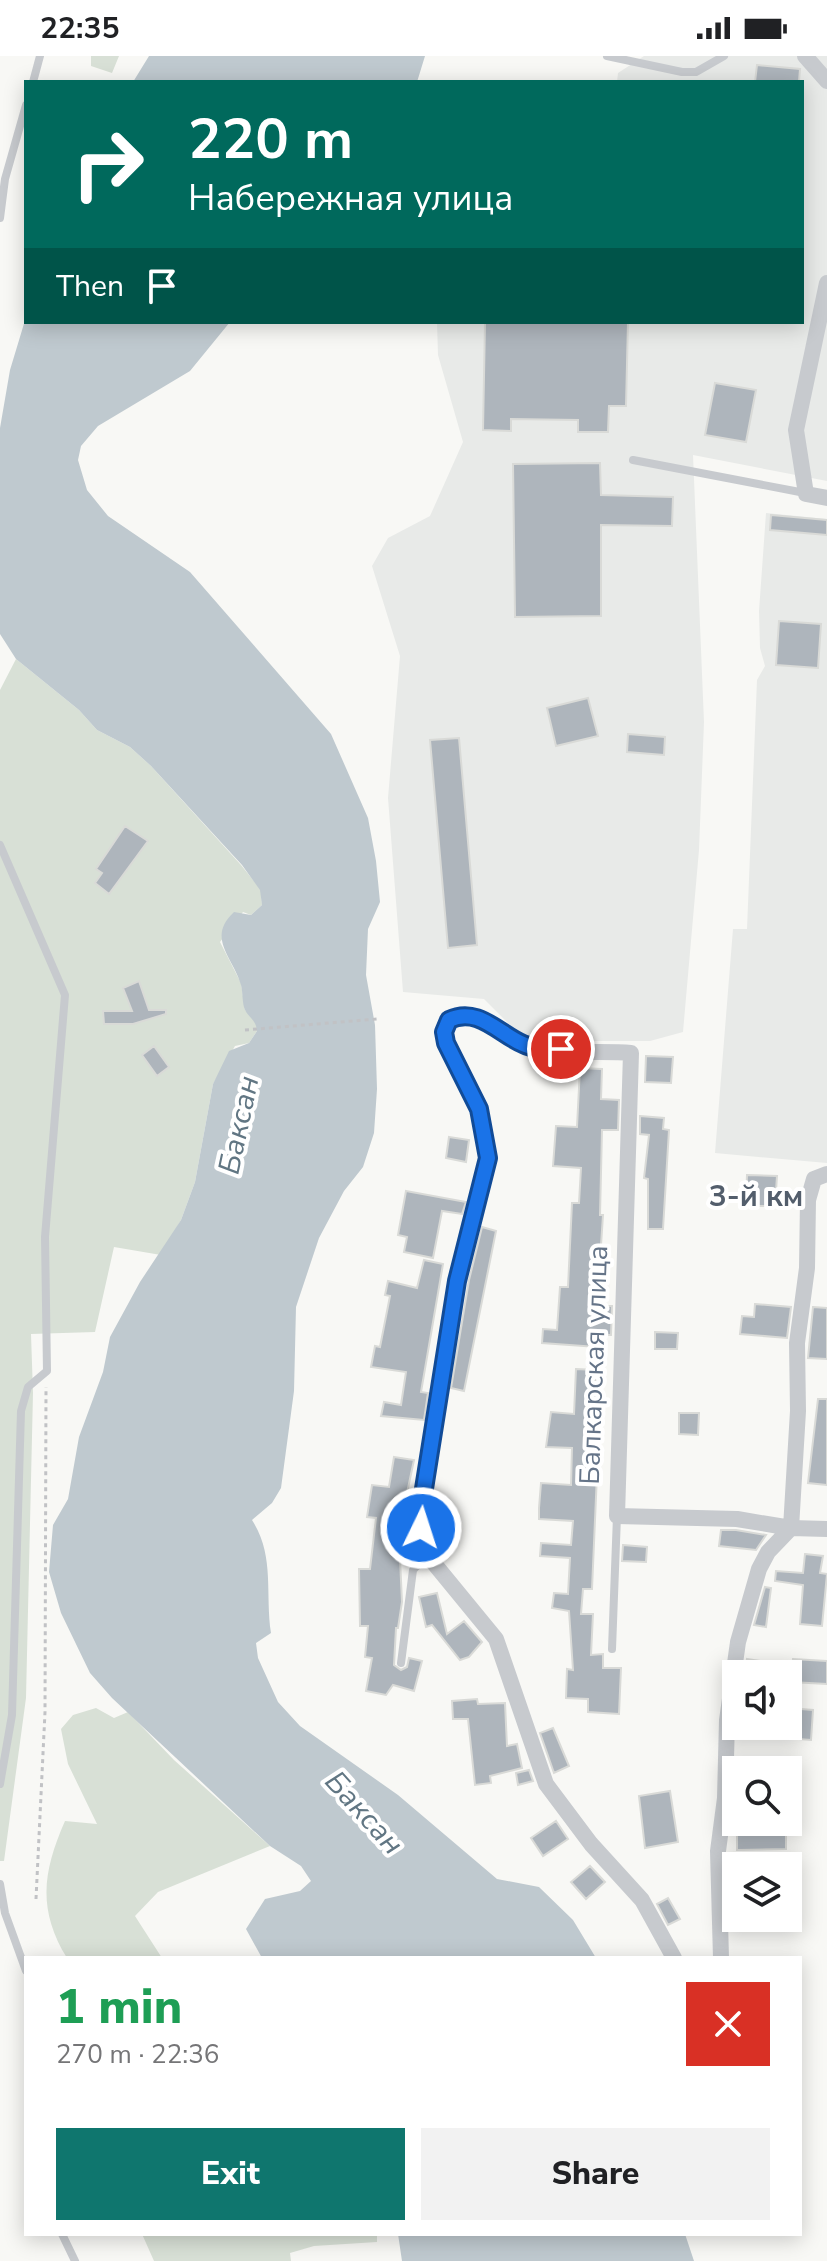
<!DOCTYPE html>
<html lang="en">
<head>
<meta charset="utf-8">
<style>
  body { margin:0; font-family:"Nunito Sans",sans-serif; background:#f2f2f2; color:#202124; height:100vh; display:flex; flex-direction:column; font-size:30px; white-space:nowrap }
  * { box-sizing:border-box; margin:0 }
  p { font-size:26px; color:#757577 }
  .icon { flex:none; width:44px; height:44px; fill:none; stroke:currentColor; stroke-width:2; stroke-linecap:round; stroke-linejoin:round }
  .map { position:relative; flex:1; overflow:hidden }
  .sheet { position:absolute; left:24px; top:1900px; width:778px; height:280px; display:flex; flex-direction:column; background:#fff; border-radius:0px; box-shadow:0 4px 20px #0003 }
  .sheet>* { flex:none }
  .banner { position:absolute; left:24px; top:24px; width:780px; height:244px; border-radius:0px; box-shadow:0 4px 20px #0003; background:#00695c; color:#fff; overflow:hidden }
  .tools { position:absolute; left:722px; top:1604px; display:grid; gap:16px }
  .tools a { display:grid; place-items:center; width:80px; height:80px; border-radius:0px; background:#fff; box-shadow:0 4px 20px #0003; font-size:40px }
  .pin { position:absolute; display:grid; place-items:center; width:68px; height:68px; color:#fff; margin:-34px; border:4px solid #fff; border-radius:50%; box-shadow:0 2px 8px #0007 }
  .me { position:absolute; width:88px; margin:-44px; rotate:4deg; stroke-linejoin:round; filter:drop-shadow(0 0 6px #0008) }
  .turn { display:flex; align-items:center; gap:28px; height:168px; padding:0 32px; font-size:36px }
  .turn .icon { width:104px; height:104px; stroke-width:2.5 }
  .turn b { display:block; font-size:56px; line-height:68px }
  .then { display:flex; align-items:center; height:76px; padding:0 32px; background:#0003; gap:16px; font-size:30px }
  .round { display:grid; place-items:center; flex:none; width:84px; height:84px; border-radius:0px; background:#f2f2f2 }
  .overview { display:flex; align-items:center; justify-content:space-between; height:136px; padding:0 32px }
  h1 { font-size:48px; font-weight:800; line-height:60px; color:#1e9e55 }
  .button { display:flex; gap:16px; margin-top:auto; padding:16px 32px }
  .button a { flex:1; height:92px; border-radius:0px; background:#0f766e; color:#fff; font-size:32px; font-weight:800; line-height:92px; text-align:center }
  .button a+a { background:#f2f2f2; color:#202124 }
  .status { display:flex; justify-content:space-between; align-items:center; height:56px; padding:0 40px; background:#fff; direction:ltr }
  .status svg { height:22px; fill:currentColor }
  .map>svg:first-child { display:block }
  .built { fill:#e8eae8 }
  .green { fill:#d8e0d6 }
  .water { fill:#bfc9cf }
  .building { fill:#aeb5bc; stroke:#d9dad7; stroke-width:2 }
  .lines { fill:none; stroke-linecap:round; stroke-linejoin:round }
  .path { stroke:#c1c2c5; stroke-width:3; stroke-dasharray:4 4; stroke-linecap:butt }
  .lane { stroke:#c7cace; stroke-width:8 }
  .street { stroke:#c7cace; stroke-width:16 }
  .route-casing { stroke:#114b97; stroke-width:20 }
  .route { stroke:#1a73e8; stroke-width:14 }
  .labels { text-anchor:middle; dominant-baseline:central; stroke-width:8; stroke-linejoin:round; paint-order:stroke }
  .street-label { font-size:28px; fill:#657488; stroke:#fff }
  .water-label { font-size:30px; font-style:italic; fill:#617683; stroke:#fff }
  .neighbourhood-label { font-size:30px; font-weight:bold; fill:#535e6c; stroke:#fff }
</style>
</head>
<body>
<div class="status"><b>22:35</b><svg viewBox="0 0 49 12"><path d="M0 12V9h3v3zM5 12V6h3v6zM10 12V3h3v9zM15 12V0h3v12zM26 1h20v11H26zM47 4h2v5h-2z"/></svg></div>
<div class="map">
<svg width="827" height="2205" viewBox="0 0 827 2205">
  <rect width="100%" height="100%" fill="#f8f8f5"/>
  <path class="built" d="M644,0H827V425L693,399L704,666L699,794L683,976L650,985H526L484,943L403,936L388,742L400,600L372,510L388,482L430,460L463,386L438,299L437,266H802V26H617L618,17Z
    M766,457L827,463V1107L715,1097L733,873H747L757,624L765,610L760,592L759,555Z"/>
  <path class="green" d="M91,0H119L112,17L91,10Z
    M16,603L79,654L97,674L130,691L151,710L241,809L261,834L262,849L251,859L243,856L220,886L241,927L245,954L257,966V975L249,987L235,990L213,1028L195,1126L181,1164L161,1199L114,1191L95,1276L31,1278L33,1337L26,1642L4,1805H0V634Z
    M96,1652L114,1662L128,1656L174,1704L270,1790L158,1836L135,1860L162,1902H67C37,1853 43,1815 65,1765L97,1768L68,1708L61,1673L73,1659Z
    M142,2178H377V2186L314,2190L290,2197L291,2205H154Z"/>
  <path class="water" d="M149,0H425L417,26H133Z
    M26,261V266H230L190,315L98,370L81,390L78,404L87,434L108,460L190,516L331,678L368,762L376,805L380,846L368,873L366,919L375,969L377,1033L374,1077L363,1111L344,1135L319,1182L296,1251L294,1335L281,1432L272,1447L252,1464C275,1500 265,1536 271,1577L256,1587L258,1602L278,1646L300,1670L398,1739L497,1823L539,1831L573,1864L596,1902H262L246,1873L265,1843L300,1835L311,1825L301,1810L270,1790L112,1642L90,1617L61,1557L49,1516L53,1469L68,1443L79,1381L103,1316L110,1281L140,1226L181,1164L195,1126L213,1028L229,995L249,987L257,975C256,964 250,963 245,954C242,947 243,937 241,929C233,901 206,882 234,856L251,859L262,849L260,834L242,809L151,710L130,691L97,674L79,654L16,603L0,578V372L10,314Z
    M398,2178H685L694,2205H402Z"/>
  <path class="building" d="M757,9L800,13L799,26H755Z
    M485,266H628L626,350H609L608,376H578V364L511,363V375L483,374Z
    M715,327L756,334L746,386L705,379Z
    M600,407L601,439L673,441L672,470L601,469V560L515,561L513,408Z
    M771,459L827,464V479L770,474Z
    M779,565L821,568L818,612L776,609Z
    M588,642L598,680L556,690L547,652Z
    M628,678L665,681L664,699L627,696Z
    M459,682L477,889L448,892L430,684Z
    M125,770L148,785L109,838L95,827L102,817L96,813Z
    M139,925L149,954H166V958L133,968H104L103,955H132L123,932Z
    M154,990L169,1011L157,1020L142,999Z
    M646,1000L673,1001L671,1027L645,1026Z
    M580,1012L602,1013L601,1043L619,1044L618,1074H602L600,1159H603L597,1250H612L611,1279H598L597,1291L542,1287L543,1273L557,1274L560,1231H568L572,1147H579L581,1112L553,1110L556,1070L577,1071Z
    M640,1060L664,1062L663,1073L669,1074L663,1173H648V1123L644,1122L649,1079L640,1078Z
    M449,1081L469,1084L466,1106L446,1102Z
    M747,1119L777,1120L775,1150H755V1142H746Z
    M406,1135L466,1146L462,1158L442,1155L433,1202L404,1196L407,1181L398,1179Z
    M482,1171L496,1175L464,1335L451,1332L469,1224Z
    M424,1204L443,1208L421,1336L428,1337L424,1364L381,1360L384,1346L401,1349L406,1316L371,1311L375,1290L380,1291L390,1240L385,1239L388,1225L417,1232Z
    M755,1248L791,1251L787,1282L740,1278L742,1260L754,1261Z
    M813,1251L827,1252V1303L808,1302Z
    M655,1276L678,1277L677,1293H655Z
    M576,1313L596,1314L595,1326H601L592,1533H583L581,1558H593L591,1599L603,1598V1612H621L619,1658L588,1656V1643L566,1642L567,1613L573,1614L569,1555L552,1552L554,1537L568,1538L570,1502L540,1500L541,1487L571,1489L573,1465L539,1463V1452L541,1427L571,1429L572,1392L546,1391L551,1356L574,1358Z
    M818,1343H827V1429L808,1427Z
    M679,1357H699L698,1379L679,1378Z
    M394,1401L414,1404L404,1451L412,1452V1467L405,1466L400,1503L402,1546L398,1572H396L394,1609L401,1614L407,1611L409,1602L422,1605L414,1635L393,1629L386,1639L366,1635L372,1602L365,1601L368,1570H360L359,1513H370L376,1462L367,1461L372,1429L389,1431Z
    M721,1474H736L766,1479L756,1494L719,1490Z
    M623,1489L647,1491L646,1506L622,1505Z
    M805,1498L823,1500L820,1517L827,1518L822,1570L800,1568L803,1529L775,1525L776,1515L803,1517Z
    M765,1531L771,1532L766,1571L754,1569Z
    M437,1537L447,1578L464,1565L482,1586L469,1601L460,1604L432,1569L426,1571L419,1541Z
    M747,1603L761,1605L760,1618H745Z
    M793,1603L827,1605V1628L791,1626Z
    M477,1643L478,1648L505,1647L507,1690L517,1688L522,1712L490,1720L491,1727L475,1729L468,1663H453L452,1645Z
    M788,1652L813,1654L811,1684L758,1680V1670H788Z
    M553,1672L569,1710L554,1717L540,1677Z
    M529,1714L533,1725L518,1729L516,1717Z
    M670,1735L678,1786L645,1792L639,1740Z
    M556,1765L568,1783L543,1800L531,1782Z
    M786,1778V1793L737,1794V1779Z
    M590,1810L605,1826L586,1843L571,1826Z
    M668,1842L680,1863L668,1869L657,1848Z"/>
  <g class="lines">
    <path class="path" d="M245,974L377,963
      M36,1843L45,1656L46,1331"/>
    <path class="lane" d="M607,0L682,16H696L724,0
      M33,26L40,0
      M0,162L5,123L26,49
      M633,404L805,437
      M0,789L65,939L45,1181L47,1315L28,1331L21,1355L12,1659L0,1728
      M612,1593L617,1460
      M401,1607L413,1514L427,1499
      M0,1828L5,1857L26,1915
      M62,2178L75,2205"/>
    <path class="street" d="M805,0L827,25
      M827,227L796,374L806,438L827,442
      M674,1902L642,1844L591,1788L546,1728L496,1583L423,1494V1439L457,1225L488,1102L479,1053L446,987L444,976L449,964C478,950 499,978 524,989C550,1000 601,994 631,997L617,1460L737,1463L791,1472L827,1473
      M721,1902L718,1795L725,1742L727,1664L738,1586L759,1513L768,1496L791,1472L798,1355L797,1287L807,1212L808,1144L814,1123L827,1118"/>
  </g>
  <g class="lines">
    <defs>
      <path id="route" d="M421,1472L423,1439L457,1225L488,1102L479,1053L446,987L444,976L449,964C478,950 499,978 523,988C535,994 548,993 561,993"/>
    </defs>
    <use href="#route" class="route-casing"/>
    <use href="#route" class="route"/>
  </g>
  <g class="labels">
    <g class="street-label">
      <text transform="translate(594 1309) rotate(-88)">Балкарская улица</text>
    </g>
    <g class="water-label">
      <text transform="translate(239 1069) rotate(-78)">Баксан</text>
      <text transform="translate(364 1757) rotate(48)">Баксан</text>
    </g>
    <g class="neighbourhood-label">
      <text x="756" y="1140">3-й км</text>
    </g>
  </g>
</svg>
<div class="tools">
<a><svg class="icon" aria-label="sound" viewBox="0 0 24 24"><path d="M4 9h4l5-4v14l-5-4H4zM17 9q2 3 0 6"/></svg></a>
<a><svg class="icon" aria-label="search" viewBox="0 0 24 24"><circle cx="10" cy="10" r="6"/><path d="M15 15l6 6"/></svg></a>
<a><svg class="icon" aria-label="layers" viewBox="0 0 24 24"><path d="M12 4l9 5-9 5-9-5zM3 14l9 5 9-5"/></svg></a>
</div>
<div class="pin" style="left:561px;top:993px;background:#d93025"><svg class="icon" aria-label="arrive" viewBox="0 0 24 24"><path d="M6 21V4h12l-3 4 3 4H6"/></svg></div>
<svg class="me" style="left:421px;top:1472px" viewBox="-20 -20 40 40"><circle r="17" fill="#1a73e8" stroke="#fff" stroke-width="3"/><path d="M0-11L8 9 0 5-8 9z" fill="#fff"/></svg>
<div class="banner">
<div class="turn"><svg class="icon" aria-label="right" viewBox="0 0 24 24"><path d="M7 20v-9h11M14 6l5 5-5 5"/></svg><div><b>220 m</b>Набережная улица</div></div>
<div class="then">Then<svg class="icon" aria-label="arrive" viewBox="0 0 24 24"><path d="M6 21V4h12l-3 4 3 4H6"/></svg></div>
</div>
<section class="sheet">
<div class="overview"><div><h1>1 min</h1><p>270 m · 22:36</p></div><a class="round" style="background:#d93025;color:#fff"><svg class="icon" aria-label="close" viewBox="0 0 24 24"><path d="M6 6l12 12M18 6L6 18"/></svg></a></div>
<div class="button"><a>Exit</a><a>Share</a></div>
</section>
</div>
</body>
</html>
